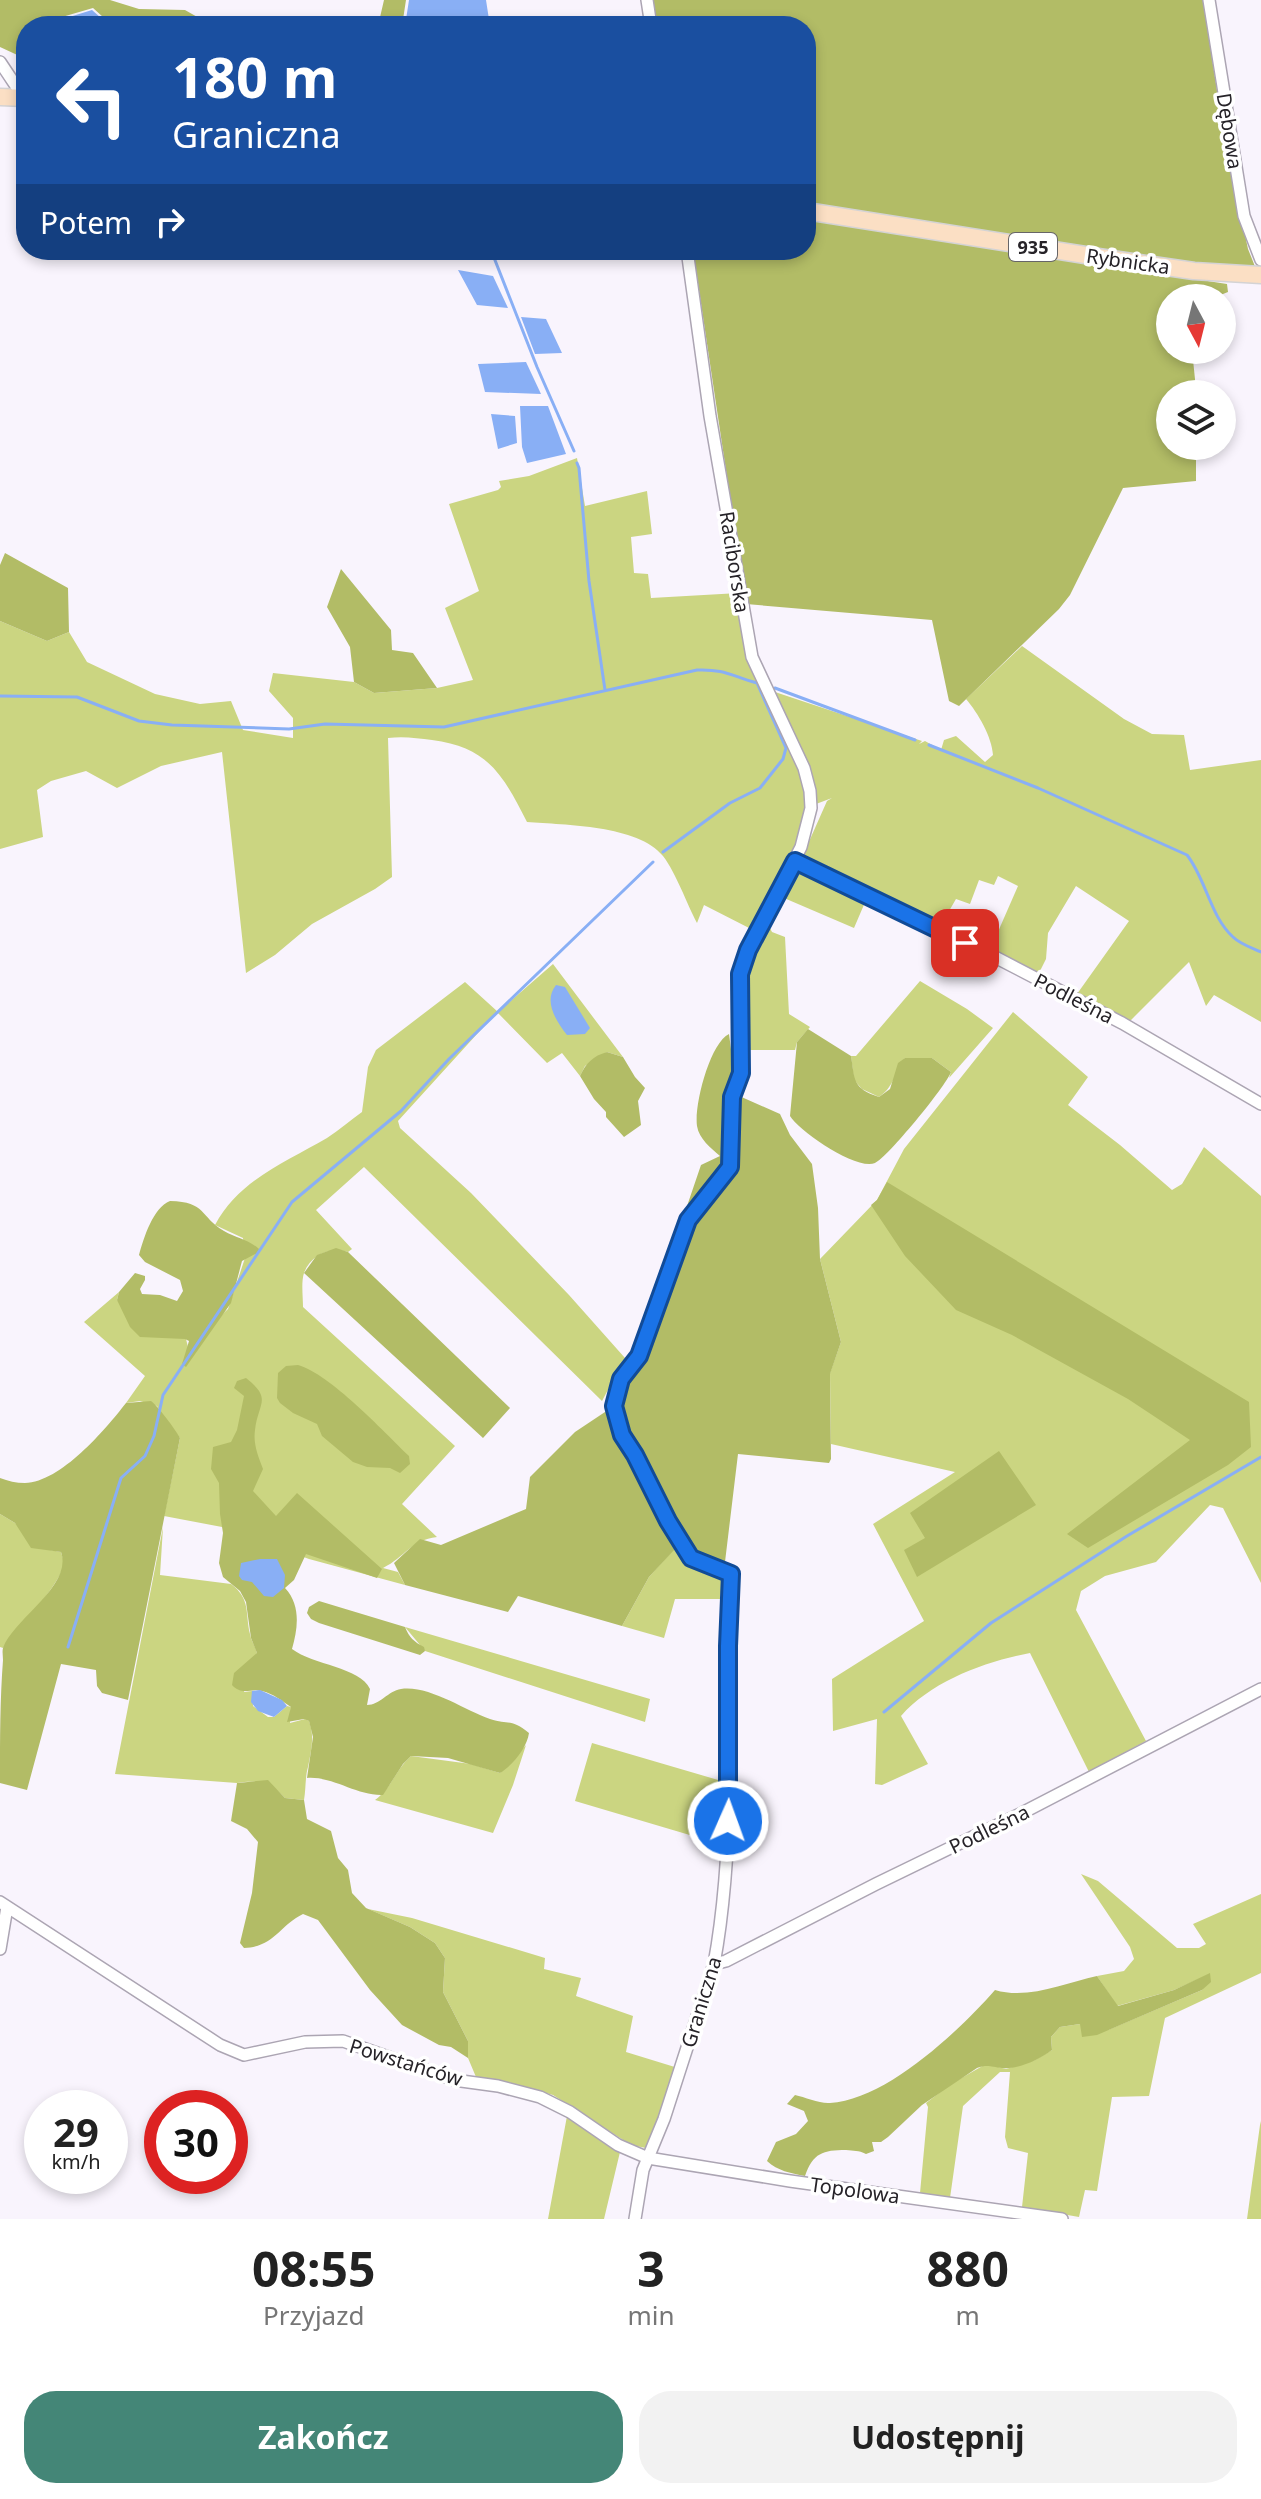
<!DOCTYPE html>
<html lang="pl">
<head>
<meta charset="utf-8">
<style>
  body { margin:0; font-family:"Noto Sans",sans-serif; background:#f2f2f2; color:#222; height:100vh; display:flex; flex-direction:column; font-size:30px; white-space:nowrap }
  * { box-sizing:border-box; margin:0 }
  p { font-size:26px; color:#767676 }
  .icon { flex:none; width:44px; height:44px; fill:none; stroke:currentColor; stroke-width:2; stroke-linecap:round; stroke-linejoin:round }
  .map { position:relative; height:2219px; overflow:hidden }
  .side { display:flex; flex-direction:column; background:#fff; flex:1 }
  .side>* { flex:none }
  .hud { position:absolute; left:16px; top:16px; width:800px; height:244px; border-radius:32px; box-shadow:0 4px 12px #0003; background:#1a4fa0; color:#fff; overflow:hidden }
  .needle { width:52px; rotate:173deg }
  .fabs { position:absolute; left:1156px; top:284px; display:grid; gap:16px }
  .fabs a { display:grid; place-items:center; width:80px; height:80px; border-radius:50%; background:#fff; box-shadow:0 4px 12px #0003; font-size:40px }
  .speed { position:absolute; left:24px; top:2090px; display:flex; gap:16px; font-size:40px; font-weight:700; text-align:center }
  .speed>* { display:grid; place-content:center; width:104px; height:104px; border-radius:50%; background:#fff; box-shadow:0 4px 12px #0003; line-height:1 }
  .speed small { font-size:20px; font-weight:400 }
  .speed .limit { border:12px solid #d22; background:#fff; color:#111 }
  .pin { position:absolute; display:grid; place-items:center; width:68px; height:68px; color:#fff; margin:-34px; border-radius:16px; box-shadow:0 4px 12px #0006 }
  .me { position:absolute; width:88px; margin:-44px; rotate:2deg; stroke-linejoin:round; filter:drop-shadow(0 0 6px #0008) }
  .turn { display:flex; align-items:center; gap:28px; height:168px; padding:0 24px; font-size:36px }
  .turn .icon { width:104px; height:104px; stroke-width:2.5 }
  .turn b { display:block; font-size:56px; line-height:68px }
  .then { display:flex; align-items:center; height:76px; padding:0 24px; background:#0003; gap:16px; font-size:30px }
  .eta { display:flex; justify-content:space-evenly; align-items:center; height:136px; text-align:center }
  .eta b { font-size:48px; font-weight:700; line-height:56px }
  .primary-button { display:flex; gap:16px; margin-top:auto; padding:16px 24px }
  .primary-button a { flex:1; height:92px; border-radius:32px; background:#448677; color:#fff; font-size:32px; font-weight:700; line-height:92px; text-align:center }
  .primary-button a+a { background:#f2f2f2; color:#222 }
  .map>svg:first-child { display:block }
  .green { fill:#cbd581 }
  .forest { fill:#b2bc66 }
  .water { fill:#89aff5 }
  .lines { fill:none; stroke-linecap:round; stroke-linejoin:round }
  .stream { stroke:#89aff5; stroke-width:3 }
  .street-casing { stroke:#aca5b3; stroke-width:14 }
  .primary-casing { stroke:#d4d3d4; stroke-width:19 }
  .street { stroke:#fff; stroke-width:11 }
  .primary { stroke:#fbdfc4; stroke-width:16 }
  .route-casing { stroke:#114b97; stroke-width:20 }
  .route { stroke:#1a73e8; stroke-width:14 }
  .labels { text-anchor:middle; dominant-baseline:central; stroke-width:7; stroke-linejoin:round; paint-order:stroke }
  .shield { fill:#fff; stroke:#676568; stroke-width:2 }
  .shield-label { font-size:18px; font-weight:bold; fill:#262328 }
  .street-label { font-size:20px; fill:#262328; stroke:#fff }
</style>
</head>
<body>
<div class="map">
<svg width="1261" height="2219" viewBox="0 0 1261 2219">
  <rect width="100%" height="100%" fill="#f9f4fd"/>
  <path class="green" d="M577,458L585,506L647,491L652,534L631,537L634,573L648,574L651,598L739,593L752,657L810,791L802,827L790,863L753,930L704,905L697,923C687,904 676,873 663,856C638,825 565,825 527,822C503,775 488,747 432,740C417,738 403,736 388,738L392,877L375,889L312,924L275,955L246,973L222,752L161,766L117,788L86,771L51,781L37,790L43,837L0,849V621L47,641L69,632L87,662L155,694L200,704L231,701L243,730L293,738V718L269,691L273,673L354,682L374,693L437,688L473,680L445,608L479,591L449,504L498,490L501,487L499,481L529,476Z
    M1022,646L1124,719L1152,734L1184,735L1190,770L1261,760V1022L1214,995L1206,1006L1189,962L1130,1021L1077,994L1129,921L1076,886L1048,933L1046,959L1038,975L990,950L1018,886L998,876L994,885L979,880L970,904L956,899L938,930L866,900L854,928L784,898L827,801L832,798L816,804L772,691L922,741L919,744L925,741L941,750L944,740L956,736L985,762L993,755C992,737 978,713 966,699Z
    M769,926L772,932L785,937L789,1014L810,1027L797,1042L795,1050H746L747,969Z
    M553,964L623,1057L607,1052L585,1066L580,1076L562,1053L547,1063L497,1012L398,1121L400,1128L471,1193L569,1295L625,1358L602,1401L364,1167L316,1210L352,1249L348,1252C331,1246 310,1255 304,1273C301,1282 303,1297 303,1307L455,1446L402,1504L437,1537C411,1540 405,1557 383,1568L398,1572L405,1585L309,1559L222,1527L164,1516L180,1438L166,1421L157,1406L140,1401L126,1403L145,1376L84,1322L119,1292L117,1300L186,1339L188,1347L228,1309L245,1258L243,1238L215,1225C239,1180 286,1162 327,1138C339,1130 351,1120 362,1112L368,1067L376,1050L465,982L498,1012Z
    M920,981L967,1009L993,1028L949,1078L951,1072L932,1058H905C895,1072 894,1087 879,1097L862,1089L854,1080L851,1056H856Z
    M1013,1012L1088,1077L1068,1105L1120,1145L1172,1190L1182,1184L1204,1147L1261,1196V1583L1223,1508L1210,1505L1156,1562L1105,1576L1081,1591L1076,1610L1146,1741L1089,1772L1030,1653C984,1662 932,1681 901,1716L928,1764L882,1785L875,1784L877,1719L833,1731L832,1679L924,1621L873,1524L955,1472L831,1444L830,1373L841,1342L820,1259L877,1200L904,1149Z
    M0,1514L15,1523L45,1549L61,1552C62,1556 64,1560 64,1564C60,1585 18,1629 3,1648L0,1647Z
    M163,1527L160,1575L231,1584C251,1599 245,1613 250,1634C251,1641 255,1645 257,1653L244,1692L252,1691L253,1706L268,1717H274L287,1706L291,1707L290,1723L305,1719L309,1721C315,1737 311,1751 308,1767C305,1777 306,1789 304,1800L285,1798C271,1782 258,1780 237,1783L115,1774Z
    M675,1548L725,1562L720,1599H675L664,1638L622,1626L649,1577Z
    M405,1627L650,1699L645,1722L425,1651Z
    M592,1743L725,1782L720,1844L575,1801Z
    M526,1745L513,1785L493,1833L375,1800C391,1789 396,1769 411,1756L471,1764L500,1773Z
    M1081,1874L1098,1881L1177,1948H1199L1206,1944L1193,1924L1261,1894V1973L1165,2018L1149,2096L1112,2097L1097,2191L1085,2190L1079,2217L1022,2207L1028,2153L1008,2148L1005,2137L1010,2072H1000L963,2106L950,2198L920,2193L928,2107L926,2103L951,2084L986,2064L1006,2069L1035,2060L1052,2050L1051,2037L1060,2027L1080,2024L1108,2030L1202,1990L1210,1974L1174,1990L1117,2006L1097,1976L1124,1971L1134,1959L1130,1947Z
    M368,1909L412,1918L545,1958L544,1969L581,1978L576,1996L633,2016L626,2052L678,2068L646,2148L631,2145L553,2095L503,2081L476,2077L468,2058V2041L443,1992L445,1958L435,1943L410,1927Z
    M567,2116L620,2152L604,2219H548Z
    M1261,2121V2219H1247L1260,2125Z"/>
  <path class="forest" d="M0,0H110L139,9L185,10L213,26H113L93,8L62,17L46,26H26V59L0,47Z
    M384,0H406L402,26H378Z
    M650,0H1203L1225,142L1248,249L1256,269L1100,252L806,207V26H654Z
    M806,219L1227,284L1228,292L1213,298H1170V350H1192L1196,389V394H1170V446H1196V481L1123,488L1070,595L1059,609L959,706L949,701L932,620L746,604L693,250H806Z
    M5,553L68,588L69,632L47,641L0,621V565Z
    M341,569L391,630L392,650L413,653L437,688L374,693L354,682L350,647L327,607Z
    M808,1029L851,1056C855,1080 852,1088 879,1097L890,1089L898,1063L905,1058H932L951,1072C946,1086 887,1158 875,1163C857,1171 799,1131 790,1116L797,1042Z
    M729,1034L737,1095L780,1114L790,1135L812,1164L818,1208L820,1259L841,1342L830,1374L831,1459L829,1463L738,1454L725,1562L675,1549L649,1577L622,1626L518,1596L508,1612L405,1585L394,1563L420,1539L441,1545L526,1509L530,1477L575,1432L620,1402L625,1383L692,1223L686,1209L701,1165L720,1156C711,1148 699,1139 697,1126C694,1105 710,1043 729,1034Z
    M607,1052L623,1057L635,1077L645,1088L638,1101L641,1125L624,1137L606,1117V1112L594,1099L580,1076C586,1063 593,1056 607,1052Z
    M887,1182L1249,1402L1251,1447L1228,1465L1088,1548L1067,1534L1190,1440L1128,1399L1012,1335L956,1310L905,1256L871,1205L877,1200Z
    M170,1201C207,1202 199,1216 224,1231C236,1238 248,1239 259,1249V1252L242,1261L231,1303L186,1367L182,1364L189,1341L185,1339L140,1337L130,1327L117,1300L119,1292L135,1273L145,1276V1280L140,1289L142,1294L160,1295L177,1301L183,1291L180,1280L145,1262L139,1255C144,1237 153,1208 170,1201Z
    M336,1248L348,1252L510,1408L483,1438L304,1273L317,1255Z
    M298,1365C330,1374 383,1431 409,1456L410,1464L400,1473L390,1468L367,1467L353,1462L322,1436L317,1424L293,1413L280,1403L277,1398L278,1373L286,1366Z
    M246,1378C273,1399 258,1403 255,1430C253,1444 258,1456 263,1469L253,1491L276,1516L297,1493L382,1569L377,1578L306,1554L294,1580L285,1588C301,1605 298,1628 292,1649C313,1665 360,1667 370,1689L367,1705C380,1705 388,1691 401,1689C429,1685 464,1710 490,1719C508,1725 511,1718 529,1733C527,1748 512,1766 500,1773L448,1758L411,1756L403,1764L383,1795C357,1796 333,1776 307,1778L313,1737L309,1721L304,1719L287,1722L291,1707C282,1701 274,1694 262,1691C251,1688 242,1696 232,1685L234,1673L257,1653L251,1638L246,1602L240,1591L223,1577L219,1563L223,1533L220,1514L219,1483L211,1469L213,1447L231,1442L237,1430L244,1396L234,1388L237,1381Z
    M151,1401C157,1405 176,1430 180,1438L128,1700L102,1693L97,1686L96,1670L61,1664L27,1790L0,1783C0,1742 0,1700 3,1660C3,1656 2,1652 3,1648C13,1619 73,1586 61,1552L31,1548L15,1523L0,1514V1478C8,1481 16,1483 25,1483C61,1482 105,1430 126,1403Z
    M999,1451L1036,1505L917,1577L904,1550L925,1538L910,1513Z
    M319,1601L405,1627C409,1637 414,1642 424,1647L425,1651L420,1655L319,1623L311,1619L307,1613L309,1607Z
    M268,1780L285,1798L304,1800L307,1819L331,1831L338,1858L348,1870L352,1893L366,1908L410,1927L435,1943L445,1958L443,1992L468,2041V2058L451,2047L439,2045L402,2025L370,1990L318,1920L303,1914C280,1925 274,1947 244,1948L240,1943L252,1893L258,1842L247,1829L231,1821L237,1783Z
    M1210,1973L1211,1982L1202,1990L1097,2035L1082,2037L1080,2024L1060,2027L1051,2037L1052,2050C1040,2059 1018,2070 1002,2068C991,2067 988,2064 977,2068L922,2105L888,2137L881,2142H872L874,2151L866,2154C858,2150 854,2151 846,2150C823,2150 813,2153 805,2176C790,2173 778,2171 767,2161L776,2142L796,2134L808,2121L804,2111L787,2104L795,2095C805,2097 820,2104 830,2103C886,2100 959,2031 995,1990C1028,2000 1065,1983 1097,1976L1118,2006L1174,1990Z"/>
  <path class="water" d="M409,0H486L490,26H405Z
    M92,10L110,26H50L63,19Z
    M458,270L493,276L508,308L477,305Z
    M521,317L546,319L562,353L535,354Z
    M526,362L541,394L485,392L478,364Z
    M520,406H548L566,454L527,463L522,447Z
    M491,414L515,416L517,443L498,449Z
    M556,985L565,987L590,1028L585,1034L567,1035C556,1021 543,1001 556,985Z
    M260,1559H277L285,1575L284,1588L273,1597L264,1596L252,1582L242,1580L239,1576L241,1563Z
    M260,1690L282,1700L287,1706L274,1717L258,1711L251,1702L252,1691Z"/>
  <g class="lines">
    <path class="stream" d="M491,250L537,367L574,451
      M577,463L579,468L589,581L605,690
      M775,688L915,740
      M0,696L77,697L139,721L172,725L289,729L325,724L444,727L697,670C726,669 731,676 757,683L786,748L783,759L760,788L730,803L663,852
      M929,745L1038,788L1187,855C1206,879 1210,916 1233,937C1240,944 1252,948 1261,952
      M68,1647L121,1478L145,1456L154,1436L163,1395L292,1202L401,1111L449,1059L653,862
      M884,1712L991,1623L1127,1536L1261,1457"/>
    <defs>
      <path id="street" d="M647,0L651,26
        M1209,0L1244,216L1261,260
        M0,62L24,98
        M795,861L993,956L1122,1023L1261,1104
        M0,1902L220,2045L244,2055L305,2042L343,2041L454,2080L498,2086L540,2097L570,2112L618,2145L648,2158L790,2181L1062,2219
        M0,1949L7,1907
        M714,1964L726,1961L876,1884L1022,1813L1261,1689
        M635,2219L643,2170L664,2119L714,1964C726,1900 729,1834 730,1769C730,1704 725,1639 731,1574L691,1558L668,1521L635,1455L622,1435L614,1406L621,1379L639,1356L688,1220L730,1167L732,1097L741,1073L740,974L748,950L801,847L811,808L810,791L804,768L752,657L710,416L687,250"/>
      <path id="primary" d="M0,97L26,98
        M806,211L1098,257L1194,271L1261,275"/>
    </defs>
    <use href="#street" class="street-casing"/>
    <use href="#primary" class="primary-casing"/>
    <use href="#street" class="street"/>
    <use href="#primary" class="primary"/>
  </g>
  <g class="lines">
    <defs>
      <path id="route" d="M728,1821V1646L731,1574L691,1558L668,1521L635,1455L622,1435L614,1406L621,1379L639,1356L688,1220L730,1167L732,1097L741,1073L740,974L748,950L795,861L965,943"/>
    </defs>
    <use href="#route" class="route-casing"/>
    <use href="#route" class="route"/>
  </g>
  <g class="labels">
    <rect class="shield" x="1009" y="233" width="48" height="28" rx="6"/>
    <g class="shield-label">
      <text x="1033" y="247">935</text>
    </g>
    <g class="street-label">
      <text transform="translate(1230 131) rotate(81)">Dębowa</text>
      <text transform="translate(1128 261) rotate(8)">Rybnicka</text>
      <text transform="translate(735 562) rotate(81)">Raciborska</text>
      <text transform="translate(1074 998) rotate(27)">Podleśna</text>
      <text transform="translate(989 1829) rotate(-26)">Podleśna</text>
      <text transform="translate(701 2002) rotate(-73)">Graniczna</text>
      <text transform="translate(406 2062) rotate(17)">Powstańców</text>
      <text transform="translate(855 2190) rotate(8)">Topolowa</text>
    </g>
  </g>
</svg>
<div class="fabs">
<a><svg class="needle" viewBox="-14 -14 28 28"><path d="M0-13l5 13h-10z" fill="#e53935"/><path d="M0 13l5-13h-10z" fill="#767676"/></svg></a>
<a><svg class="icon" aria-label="layers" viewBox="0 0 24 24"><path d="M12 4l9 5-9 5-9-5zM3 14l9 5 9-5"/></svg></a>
</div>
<div class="speed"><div>29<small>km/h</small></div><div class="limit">30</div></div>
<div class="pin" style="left:965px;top:943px;background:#d93025"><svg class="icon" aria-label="arrive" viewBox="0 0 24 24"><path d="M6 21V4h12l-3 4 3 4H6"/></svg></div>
<svg class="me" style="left:728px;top:1821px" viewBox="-20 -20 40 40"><circle r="17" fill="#1a73e8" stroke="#fff" stroke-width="3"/><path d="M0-11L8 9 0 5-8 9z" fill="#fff"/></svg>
<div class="hud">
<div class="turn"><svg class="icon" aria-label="left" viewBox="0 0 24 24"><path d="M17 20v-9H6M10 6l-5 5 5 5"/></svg><div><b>180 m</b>Graniczna</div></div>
<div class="then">Potem<svg class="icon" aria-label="right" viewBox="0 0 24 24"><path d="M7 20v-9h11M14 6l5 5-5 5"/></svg></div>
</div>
</div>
<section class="side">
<div class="eta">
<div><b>08:55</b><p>Przyjazd</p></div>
<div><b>3</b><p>min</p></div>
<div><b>880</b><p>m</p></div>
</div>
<div class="primary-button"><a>Zakończ</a><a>Udostępnij</a></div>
</section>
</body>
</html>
